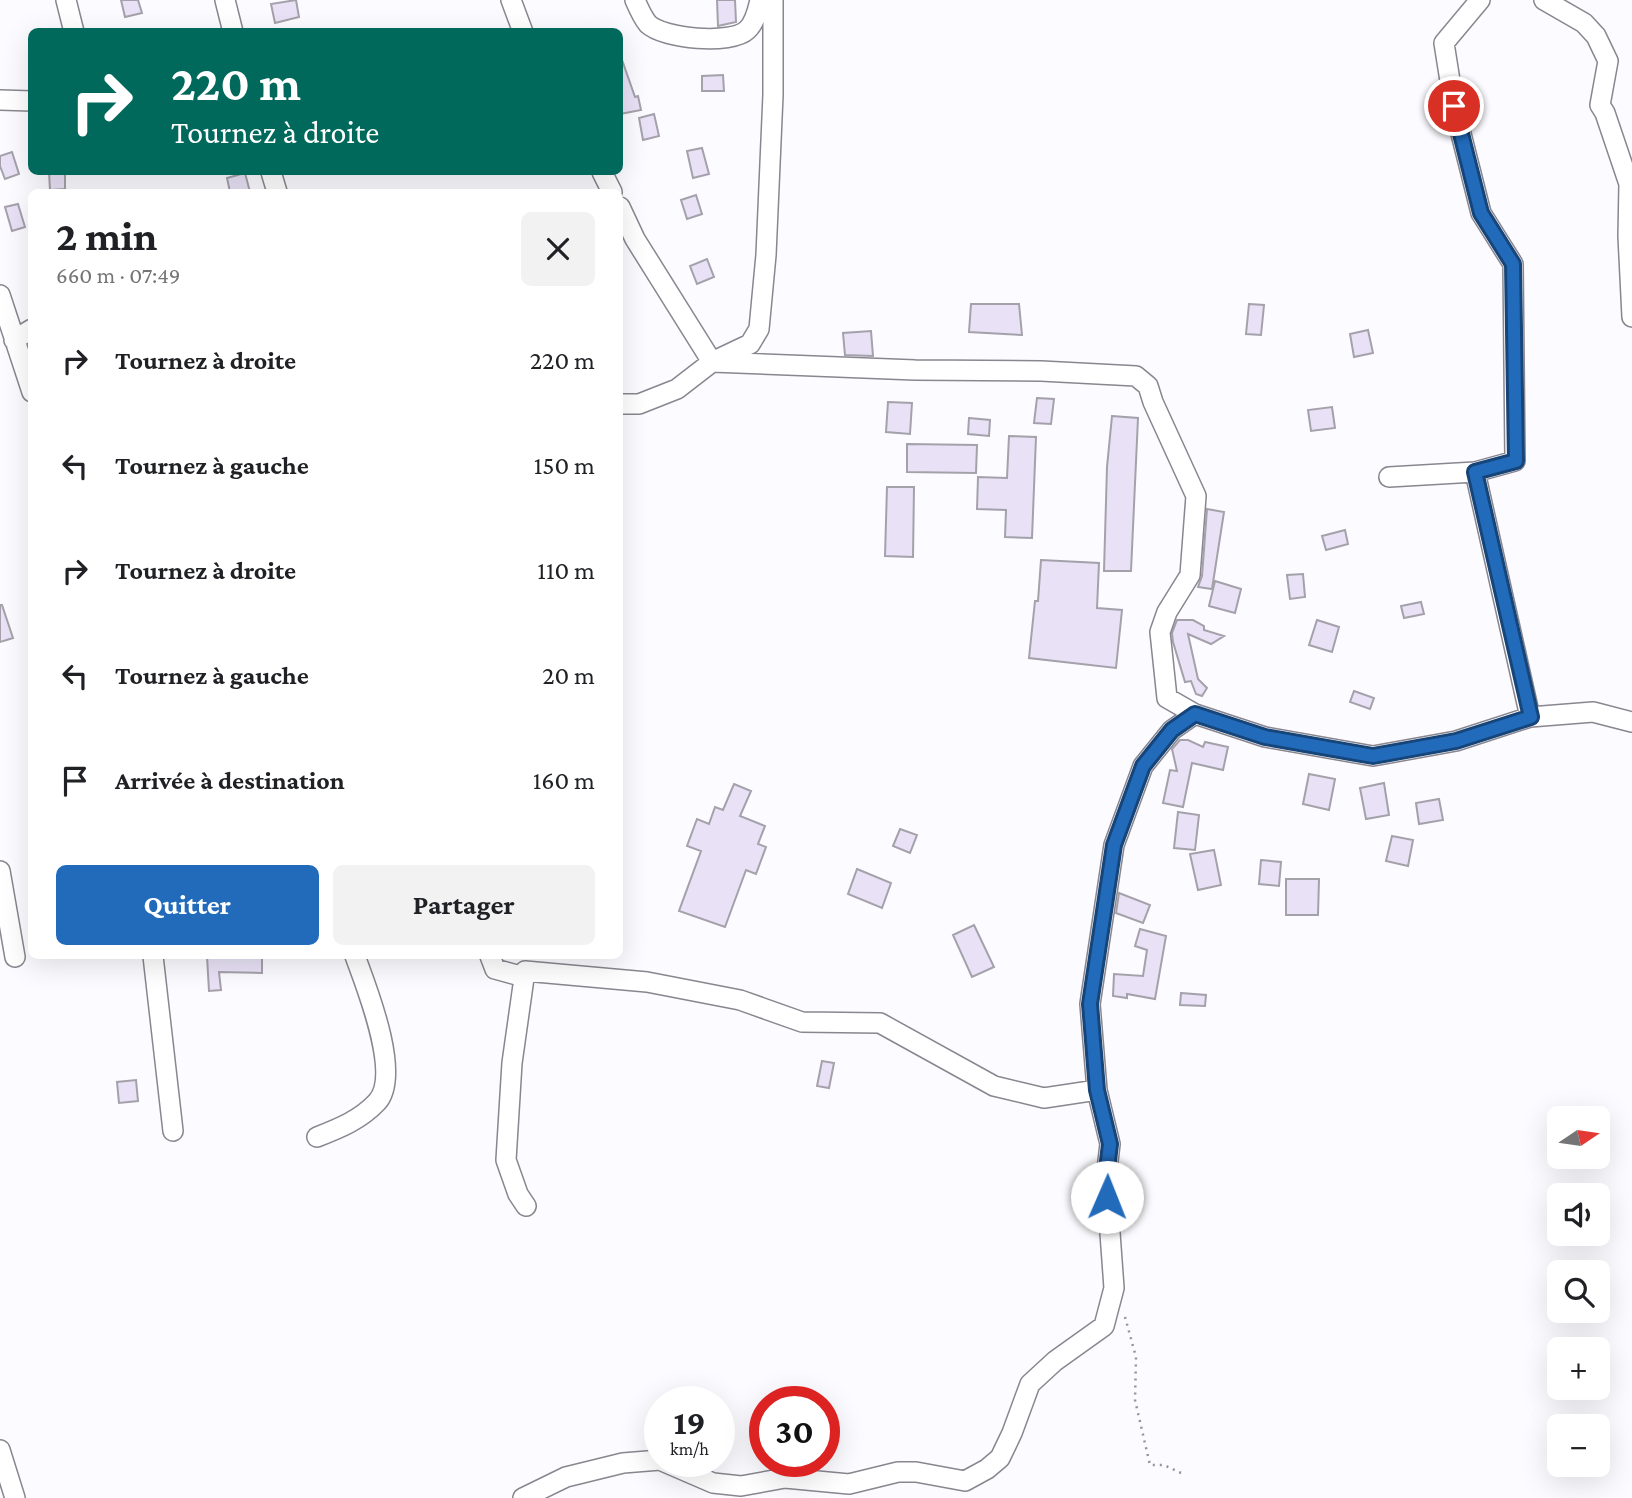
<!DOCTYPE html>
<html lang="fr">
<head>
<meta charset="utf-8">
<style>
  body { margin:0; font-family:"Crimson Pro",serif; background:#f2f2f2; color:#202124; height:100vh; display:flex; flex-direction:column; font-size:26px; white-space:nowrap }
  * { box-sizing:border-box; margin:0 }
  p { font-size:23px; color:#757577 }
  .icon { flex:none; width:38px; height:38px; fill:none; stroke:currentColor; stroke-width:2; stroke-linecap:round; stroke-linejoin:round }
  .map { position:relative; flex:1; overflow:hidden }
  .sheet { position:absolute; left:28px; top:189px; width:595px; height:770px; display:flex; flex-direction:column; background:#fff; border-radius:10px; box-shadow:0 7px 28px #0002 }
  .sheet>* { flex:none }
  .top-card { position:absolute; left:28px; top:28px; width:595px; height:147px; border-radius:10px; box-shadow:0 7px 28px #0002; background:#00695c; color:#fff; overflow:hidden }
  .needle { width:46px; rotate:77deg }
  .fabs { position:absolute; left:1547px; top:1106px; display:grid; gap:14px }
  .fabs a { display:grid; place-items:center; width:63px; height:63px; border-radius:10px; background:#fff; box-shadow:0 7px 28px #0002; font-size:35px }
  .speed { position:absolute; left:644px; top:1386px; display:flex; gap:14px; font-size:35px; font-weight:700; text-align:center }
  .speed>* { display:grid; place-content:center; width:91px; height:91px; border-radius:50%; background:#fff; box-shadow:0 7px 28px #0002; line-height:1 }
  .speed small { font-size:18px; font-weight:400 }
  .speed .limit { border:10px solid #d22; background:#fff; color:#111 }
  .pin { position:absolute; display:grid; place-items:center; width:60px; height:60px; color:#fff; margin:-30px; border:4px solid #fff; border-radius:50%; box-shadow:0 2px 7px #0007 }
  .me { position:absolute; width:77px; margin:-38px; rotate:1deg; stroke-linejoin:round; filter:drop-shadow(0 0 5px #0008) }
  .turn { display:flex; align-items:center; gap:24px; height:147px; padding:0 28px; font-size:32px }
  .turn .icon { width:91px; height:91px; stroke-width:2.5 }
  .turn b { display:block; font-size:49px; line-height:60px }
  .round { display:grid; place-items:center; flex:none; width:74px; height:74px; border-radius:10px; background:#f2f2f2 }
  .head { display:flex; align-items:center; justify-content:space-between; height:119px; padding:0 28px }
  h1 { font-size:42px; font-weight:700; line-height:52px }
  .cta { display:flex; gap:14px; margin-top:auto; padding:14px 28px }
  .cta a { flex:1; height:80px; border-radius:10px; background:#226aba; color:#fff; font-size:28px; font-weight:700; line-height:80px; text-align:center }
  .cta a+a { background:#f2f2f2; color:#202124 }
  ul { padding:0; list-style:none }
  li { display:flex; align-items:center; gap:21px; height:105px; padding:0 28px }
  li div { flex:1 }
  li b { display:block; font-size:26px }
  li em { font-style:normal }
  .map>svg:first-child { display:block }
  .building { fill:#e9e2f7; stroke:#a4a1aa; stroke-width:2 }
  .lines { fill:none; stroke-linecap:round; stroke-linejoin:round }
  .minor-casing { stroke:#89868f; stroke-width:22 }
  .path { stroke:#949397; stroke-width:2.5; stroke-dasharray:2 5; stroke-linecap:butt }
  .minor { stroke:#fff; stroke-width:19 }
  .route-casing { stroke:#164579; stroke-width:18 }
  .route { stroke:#226aba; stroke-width:12 }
</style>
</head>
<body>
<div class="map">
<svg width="1632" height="1498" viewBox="0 0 1632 1498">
  <rect width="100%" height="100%" fill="#fcfbff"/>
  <path class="building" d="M121,0H138L142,13L125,17Z
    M296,0L299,17L275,23L271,4Z
    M717,0H735L736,22L718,26Z
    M620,57H621L635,97L638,96L641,110L620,114Z
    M723,75L724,91H702V76Z
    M654,114L659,136L643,140L639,118Z
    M702,148L709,174L693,178L687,151Z
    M12,152L19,174L5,179L0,166V156Z
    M49,172H65V189L50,190Z
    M245,173L250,192H230L227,178Z
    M696,195L702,214L687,219L681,200Z
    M18,204L25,227L12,231L5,207Z
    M707,259L714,277L697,284L690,266Z
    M971,304H1019L1022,335L969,332Z
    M1249,304L1264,305L1261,335L1246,334Z
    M1368,330L1373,353L1354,357L1350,334Z
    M871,331L873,356L845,355L843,333Z
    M1037,398L1054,399L1051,424L1034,423Z
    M888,402L912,403L910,434L886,432Z
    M1332,407L1335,428L1311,431L1308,410Z
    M1112,416L1138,418L1131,571H1104L1107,467Z
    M969,418L990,420L989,436L968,434Z
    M1009,436L1036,437L1032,538L1005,537L1006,510L977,509L978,477L1007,478Z
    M907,444L977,445L976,473L907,472Z
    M887,487H914L913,557L885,556Z
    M1207,509L1224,512L1212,589L1198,587L1202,576Z
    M1345,530L1348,544L1326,550L1322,536Z
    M1041,560L1099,563L1097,608L1122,610L1116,668L1029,658L1035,601H1038Z
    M1303,574L1305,597L1290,599L1287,575Z
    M1215,581L1241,589L1235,613L1209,606Z
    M1421,602L1424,614L1404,618L1401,606Z
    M0,605H2L13,638L0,642Z
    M1177,620H1193L1204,626V630L1224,636L1211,644L1188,634L1198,679L1207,688L1202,696L1196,694L1191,681L1185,682L1173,642L1172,633Z
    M1317,620L1339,627L1332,652L1309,645Z
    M1354,691L1374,698L1370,709L1350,702Z
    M1180,740H1188L1203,747L1205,742L1228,747L1223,770L1192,763L1183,807L1163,803L1170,770L1177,771L1172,749Z
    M1309,774L1335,779L1329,810L1303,804Z
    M1384,783L1389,815L1366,819L1360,788Z
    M734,784L751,791L740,816L765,826L758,844L766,847L756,874L746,870L725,927L679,911L701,851L687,846L697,819L709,824L715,807L723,810Z
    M1439,799L1443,820L1419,824L1416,803Z
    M1178,812L1199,815L1195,850L1174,848Z
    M900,829L917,835L910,853L893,846Z
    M1392,836L1413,840L1408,866L1386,861Z
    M1214,850L1221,885L1198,890L1190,854Z
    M1261,860L1281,862L1279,886L1259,884Z
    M857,869L891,883L882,908L848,894Z
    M1286,879H1319L1318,915H1286Z
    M1119,893L1150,905L1143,923L1116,913Z
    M974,925L994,967L972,977L953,935Z
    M1140,929L1166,936L1155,999L1127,994V998L1113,996L1114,974L1143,976L1147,950L1135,946Z
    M207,956H262V973L219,972L221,990L209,991Z
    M1181,993L1206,995L1205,1006L1180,1005Z
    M822,1061L834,1063L829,1088L817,1086Z
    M136,1080L138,1101L119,1103L117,1082Z"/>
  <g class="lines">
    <defs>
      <path id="minor" d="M66,0L74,32
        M225,0L233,32
        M511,0L523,32
        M635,0C638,7 643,18 648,24C664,39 731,45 747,30C755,23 758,9 760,0
        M1544,0L1584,23L1596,36L1608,61L1600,105L1605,113L1629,184L1628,236L1632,317
        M0,100L32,101
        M271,172L277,192
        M602,172L612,192
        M620,207L635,239L712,362L915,370L1041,371L1136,376L1148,386L1153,402L1196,496L1190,575L1167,612L1160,632L1167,698L1195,714L1172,730L1143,766L1114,845L1090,1004L1097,1090L1110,1144L1106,1178L1114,1288L1104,1326L1055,1361L1030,1384L1012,1433L1000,1458L987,1469L965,1481L916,1472H898L849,1484L785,1478L741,1486L713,1483L662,1461
        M0,295L32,392
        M14,340L32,329
        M620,404H639L677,389L712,362L750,344L759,329L766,255L773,95V0
        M1475,472L1530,717
        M1389,477L1475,472L1515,461L1513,264L1481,213L1454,106L1444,43L1480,0
        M1195,714L1265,737L1373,756L1456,741L1530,717L1593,712L1632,722
        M0,871L15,957
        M153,956L173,1131
        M490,956L495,969L517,975L525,974
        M317,1137C340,1128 360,1120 377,1102C402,1075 366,986 355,956
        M526,1206L518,1194L506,1160L512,1063L525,971L647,982L740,1000L802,1022L880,1023L994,1086L1044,1098L1097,1090
        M0,1450L15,1498
        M523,1498L566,1477L623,1463L660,1460"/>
    </defs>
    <use href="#minor" class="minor-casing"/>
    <path class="path" d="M1125,1317L1136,1357L1135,1400L1150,1465H1164L1181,1473"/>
    <use href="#minor" class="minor"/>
  </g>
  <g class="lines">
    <defs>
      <path id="route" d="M1107,1197L1106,1178L1110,1144L1097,1090L1090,1004L1114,845L1143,766L1172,730L1195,714L1265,737L1373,756L1456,741L1531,717L1475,472L1516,461L1513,264L1481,213L1454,106"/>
    </defs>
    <use href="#route" class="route-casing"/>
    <use href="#route" class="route"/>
  </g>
</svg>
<div class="fabs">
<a><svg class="needle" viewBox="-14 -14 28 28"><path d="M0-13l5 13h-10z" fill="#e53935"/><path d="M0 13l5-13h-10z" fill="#757577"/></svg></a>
<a><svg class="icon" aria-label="sound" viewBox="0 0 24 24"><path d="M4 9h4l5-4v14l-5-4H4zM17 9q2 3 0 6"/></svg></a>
<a><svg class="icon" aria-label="search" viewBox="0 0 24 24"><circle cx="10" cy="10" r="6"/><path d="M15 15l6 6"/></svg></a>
<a>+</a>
<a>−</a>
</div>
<div class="speed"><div>19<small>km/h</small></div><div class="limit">30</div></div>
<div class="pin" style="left:1454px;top:106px;background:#d93025"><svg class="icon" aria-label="arrive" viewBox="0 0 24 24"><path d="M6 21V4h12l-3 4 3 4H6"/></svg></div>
<svg class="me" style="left:1107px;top:1197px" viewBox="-20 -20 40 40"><circle r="19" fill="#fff"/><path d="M0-13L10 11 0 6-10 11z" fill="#226aba"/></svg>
<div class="top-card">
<div class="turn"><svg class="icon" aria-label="right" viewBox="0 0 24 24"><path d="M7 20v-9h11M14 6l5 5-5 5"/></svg><div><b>220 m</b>Tournez à droite</div></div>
</div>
<section class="sheet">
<div class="head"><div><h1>2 min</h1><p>660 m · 07:49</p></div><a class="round"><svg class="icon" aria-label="close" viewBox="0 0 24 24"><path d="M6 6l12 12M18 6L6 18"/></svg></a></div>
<ul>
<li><svg class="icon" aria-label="right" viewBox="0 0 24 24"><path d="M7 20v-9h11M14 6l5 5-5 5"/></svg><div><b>Tournez à droite</b></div><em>220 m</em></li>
<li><svg class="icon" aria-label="left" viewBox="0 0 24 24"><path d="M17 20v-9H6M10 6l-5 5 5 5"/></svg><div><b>Tournez à gauche</b></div><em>150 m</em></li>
<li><svg class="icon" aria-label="right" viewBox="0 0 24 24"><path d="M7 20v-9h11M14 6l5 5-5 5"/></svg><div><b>Tournez à droite</b></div><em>110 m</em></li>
<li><svg class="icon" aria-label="left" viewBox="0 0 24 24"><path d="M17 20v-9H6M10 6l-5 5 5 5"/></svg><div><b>Tournez à gauche</b></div><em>20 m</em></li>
<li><svg class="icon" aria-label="arrive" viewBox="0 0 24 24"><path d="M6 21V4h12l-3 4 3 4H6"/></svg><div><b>Arrivée à destination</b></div><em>160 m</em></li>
</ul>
<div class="cta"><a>Quitter</a><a>Partager</a></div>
</section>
</div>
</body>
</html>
